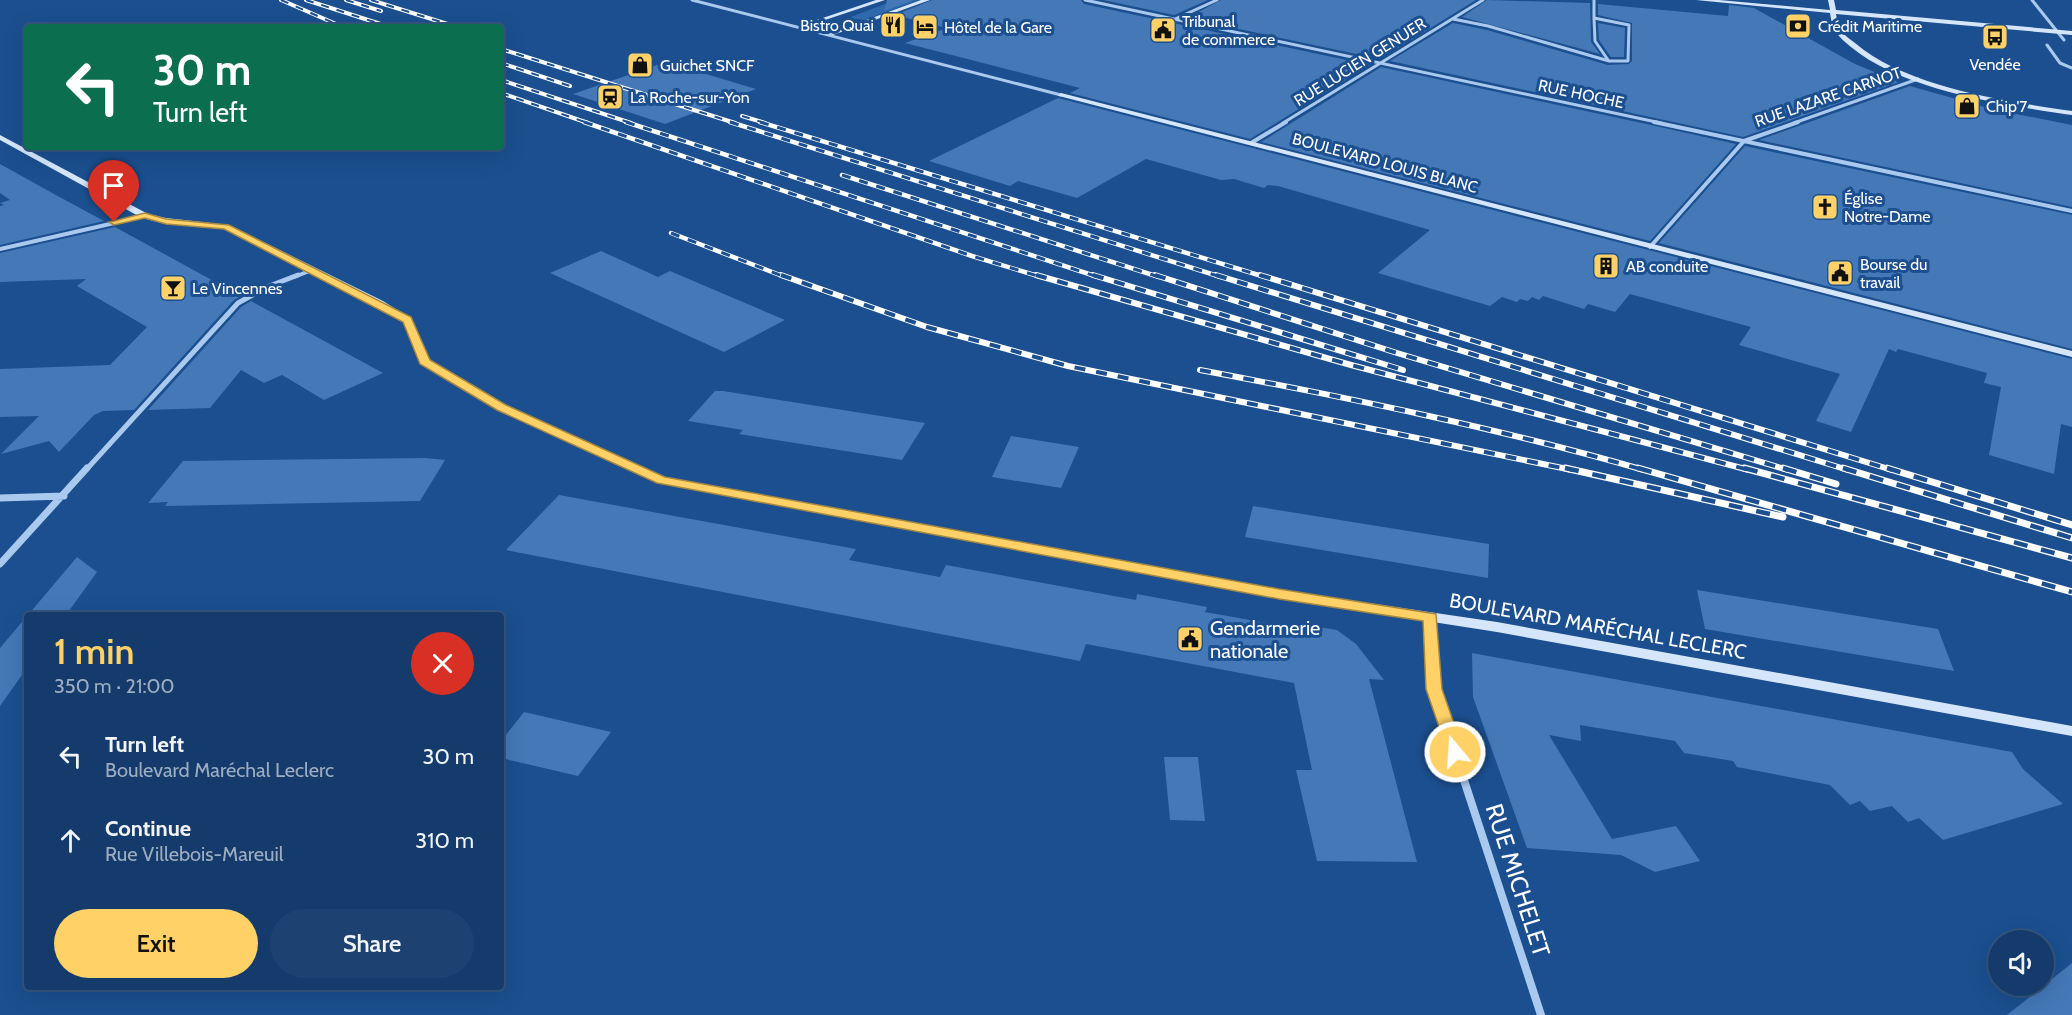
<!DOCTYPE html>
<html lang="en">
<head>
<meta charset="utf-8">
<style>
  body { margin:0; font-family:Cabin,sans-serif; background:#1d4271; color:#f1f3f6; height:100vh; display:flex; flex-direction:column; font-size:22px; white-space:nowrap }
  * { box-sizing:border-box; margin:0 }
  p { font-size:20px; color:#9dadc1 }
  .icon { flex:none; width:33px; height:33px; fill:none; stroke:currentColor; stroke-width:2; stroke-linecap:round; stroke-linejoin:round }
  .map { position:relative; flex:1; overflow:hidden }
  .details { position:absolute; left:24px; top:612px; width:480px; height:378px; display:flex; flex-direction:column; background:#143b6b; border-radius:6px; box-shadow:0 6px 24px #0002,0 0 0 2px #33557e }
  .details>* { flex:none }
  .guide { position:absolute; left:24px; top:24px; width:480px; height:126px; border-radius:6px; box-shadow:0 6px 24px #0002,0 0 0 2px #33557e; background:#0b6e4f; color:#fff; overflow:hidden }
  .buttons { position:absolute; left:1988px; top:930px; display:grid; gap:12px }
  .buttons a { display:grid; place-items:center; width:66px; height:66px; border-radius:50%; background:#143b6b; box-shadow:0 6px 24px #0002,0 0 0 2px #33557e; font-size:30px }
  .pin { position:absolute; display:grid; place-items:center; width:51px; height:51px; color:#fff; margin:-62px -26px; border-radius:50% 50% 50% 0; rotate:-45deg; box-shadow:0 0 6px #0007 }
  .pin .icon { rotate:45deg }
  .me { position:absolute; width:66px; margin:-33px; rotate:342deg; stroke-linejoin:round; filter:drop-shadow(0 0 4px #0008) }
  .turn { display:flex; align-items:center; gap:21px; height:126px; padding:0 30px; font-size:27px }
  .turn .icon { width:78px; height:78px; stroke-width:2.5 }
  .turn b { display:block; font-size:42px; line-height:51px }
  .round { display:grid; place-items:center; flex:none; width:63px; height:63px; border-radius:32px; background:#1d4271 }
  .headline { display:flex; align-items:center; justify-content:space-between; height:102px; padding:0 30px }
  h1 { font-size:36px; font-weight:600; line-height:45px; color:#ffd166 }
  .cta { display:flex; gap:12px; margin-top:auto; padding:12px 30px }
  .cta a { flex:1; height:69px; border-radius:36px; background:#ffd166; color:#111; font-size:24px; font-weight:600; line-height:69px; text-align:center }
  .cta a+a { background:#1d4271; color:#f1f3f6 }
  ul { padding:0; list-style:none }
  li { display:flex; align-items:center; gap:18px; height:84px; padding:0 30px }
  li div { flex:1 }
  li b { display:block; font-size:22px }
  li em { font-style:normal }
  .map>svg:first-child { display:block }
  .green { fill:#2e69ad }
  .building { fill:#4478b7 }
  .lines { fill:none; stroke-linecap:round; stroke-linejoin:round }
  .street-far4 { stroke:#a9c9ee; stroke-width:3 }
  .street-far3 { stroke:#a9c9ee; stroke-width:4 }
  .street-far2 { stroke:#a9c9ee; stroke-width:5 }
  .street-far1 { stroke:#a9c9ee; stroke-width:7 }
  .street { stroke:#a9c9ee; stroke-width:8 }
  .secondary { fill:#d6e6fa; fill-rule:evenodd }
  .rail-far3-casing { stroke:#fff; stroke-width:4 }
  .rail-far2-casing { stroke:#fff; stroke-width:4.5 }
  .rail-far1-casing { stroke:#fff; stroke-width:6 }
  .rail-casing { stroke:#fff; stroke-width:7 }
  .rail-far3 { stroke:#1b4f8f; stroke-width:2; stroke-dasharray:8; stroke-linecap:butt }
  .rail-far2 { stroke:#1b4f8f; stroke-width:3; stroke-dasharray:9; stroke-linecap:butt }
  .rail-far1 { stroke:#1b4f8f; stroke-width:4; stroke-dasharray:11; stroke-linecap:butt }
  .rail { stroke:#1b4f8f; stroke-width:4.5; stroke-dasharray:14; stroke-linecap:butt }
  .route { fill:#ffd166; stroke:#a68842; stroke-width:1.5 }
  .labels { text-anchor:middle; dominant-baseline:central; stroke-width:6; stroke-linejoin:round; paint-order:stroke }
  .far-poi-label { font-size:16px; fill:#fff; stroke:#1b4f8f; text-anchor:start }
  .far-street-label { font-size:16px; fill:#fff; stroke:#1b4f8f }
  .street-label { font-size:20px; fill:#fff; stroke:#1b4f8f }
  .poi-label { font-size:20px; fill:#fff; stroke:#1b4f8f; text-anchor:start }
  .near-street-label { font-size:24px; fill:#fff; stroke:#1b4f8f }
</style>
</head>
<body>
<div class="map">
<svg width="2072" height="1015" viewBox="0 0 2072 1015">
  <rect width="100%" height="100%" fill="#1b4f8f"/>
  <path class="green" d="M895,0H919L864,20L848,18Z"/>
  <path class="building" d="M887,0H914L884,11Z
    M932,0H1081L1084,4L1370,65L1250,139L1070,93L1080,88L905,43L947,28L895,15Z
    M1103,0H1208L1174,15Z
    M1221,0H1476L1380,59L1187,18Z
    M1487,0L1590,3L1591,42L1600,54L1462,17Z
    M1598,4L1728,16L1729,5L1754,8L1855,64L1899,82L1743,137L1390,61L1453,23L1487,30L1608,65L1629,64L1632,61V23L1598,15Z
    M1598,23L1625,28L1624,57H1611L1599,40Z
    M666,62L756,89L665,124L573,94Z
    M1381,67L1651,125L1736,144L1650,241L1261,142Z
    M1910,86L1991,109L2072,125V207L1759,140Z
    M1058,98L2072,359V427L2061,424L2054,474L1989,455L2001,387L1984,383L1987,373L1898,349L1896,352L1889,349L1851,432L1816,421L1840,374L1739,345L1751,327L1630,294L1615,312L1588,304L1584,309L1543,296L1539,300L1532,297L1528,301L1520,299L1517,302L1502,297L1490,306L1378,273L1430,230L1278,186L1268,185L1264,188L1234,179L1221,180L1146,159L1077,198L1018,181L1010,186L929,161Z
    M1745,146L2072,215V349L1659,243Z
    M0,164L54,194L104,221L0,245V206L4,205L0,203L10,200L0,193Z
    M115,227L241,296L234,300L134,410L103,411L94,415L59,452L49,441L1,454L39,416L0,417V369L110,365L147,327L77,286L86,279L0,282V253Z
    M601,251L658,277L670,271L785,320L724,352L550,273Z
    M251,301L383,373L324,400L282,375L264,383L241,370L210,408L148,410L241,307Z
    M715,391H723L925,423L902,460L739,434L743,430L688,421Z
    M1011,436L1079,447L1061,488L992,477Z
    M425,458L445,460L420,501L165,506L168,502L148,503L183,461Z
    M559,495L856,549L849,560L940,577L946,565L1136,600L1137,594L1207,607L1205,612L1305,630L1306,625L1337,630L1356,644L1384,680L1369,679L1417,862L1317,861L1296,770H1312L1294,683L1086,644L1080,661L506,550Z
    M1253,506L1489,544L1488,578L1245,537Z
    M77,557L97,572L66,615H28Z
    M1697,590L1938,629L1954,671L1705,629Z
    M27,616V668L0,706V648Z
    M1472,653L2012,752L2023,769L2063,804L1943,840L1919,818L1908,822L1892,806L1870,811L1860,801L1850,805L1830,785L1737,767L1733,761L1684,753L1675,741L1580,725L1581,741L1549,735L1612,839L1676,826L1700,861L1655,872L1621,855L1527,848L1473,697Z
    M524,712L611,732L578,776L501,758V741Z
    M1164,757H1198L1205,821L1170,820Z
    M2072,963V1015H2007Z"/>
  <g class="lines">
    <path class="street-far4" d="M692,0L1061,95
      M1085,0L1661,123
      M2032,0L2064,40
      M1594,18L1595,41L1608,60
      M1175,19L1217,0
      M1453,19L1488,26L1609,61H1628L1629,25L1594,18V0
      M2047,45L2060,63L2072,68
      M1283,123L1483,0
      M1794,123L1918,79"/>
    <path class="street-far3" d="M1654,122L2072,211
      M1251,143L1286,122
      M1650,247L1744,141L1798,122
      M0,249L145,216
      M294,277L312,270"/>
    <path class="street-far2" d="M86,470L238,303L267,287L298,275"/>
    <path class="street-far1" d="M0,498L64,496
      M0,564L87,468
      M1431,617L1434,689L1441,712"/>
    <path class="street" d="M1441,710L1541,1015"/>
    <path class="secondary" d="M876,0H885L804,27L799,26Z
      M921,0H930L833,35L828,34Z
      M1696,0H1719L1830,10L1828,0H1834L1836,10L2072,31V35L1836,14C1837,20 1838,26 1841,31C1845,36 1851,40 1855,43C1908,88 2005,101 2072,111V115C2005,105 1904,91 1851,47C1845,42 1839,37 1835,31C1832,26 1831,19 1830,13Z
      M1061,93L2072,351V357L1059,96L1058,95Z
      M0,135L148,214L166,218L229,225L383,301L410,318L429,359L506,405L665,478L1279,590L1497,622L2072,726V736L1497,632L1279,598L658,483L498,409L421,363L403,322L377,305L224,229L166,224L142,218L0,140Z"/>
    <defs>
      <path id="rail-far3" d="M281,0L343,27
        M306,0L390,27
        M346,0L381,11
        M371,0L457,27
        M501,49L735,123
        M501,63L570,86
        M501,80L631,123
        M501,93L588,123
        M742,116L765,123"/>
      <path id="rail-far2" d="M584,122L972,256L1041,277
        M626,122L1098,277
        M730,122L1221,277
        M760,122L1265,277
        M842,175L1159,277
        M671,233L785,277"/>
      <path id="rail-far1" d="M781,275L927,327L1068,366L1572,470
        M1036,275L1351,365L1749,470
        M1093,275L1403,370
        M1155,275L1397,353L1788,470
        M1216,275L1848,470
        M1260,275L1892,470
        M1200,370C1350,398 1497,428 1644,470"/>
      <path id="rail" d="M1565,468L1783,517
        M1638,468L2072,592
        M1744,468L2072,558
        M1783,468L1836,484
        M1843,468L2072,538
        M1887,468L2072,525"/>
    </defs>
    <use href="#rail-far3" class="rail-far3-casing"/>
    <use href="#rail-far2" class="rail-far2-casing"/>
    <use href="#rail-far1" class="rail-far1-casing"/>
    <use href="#rail" class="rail-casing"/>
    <use href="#rail-far3" class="rail-far3"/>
    <use href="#rail-far2" class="rail-far2"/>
    <use href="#rail-far1" class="rail-far1"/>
    <use href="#rail" class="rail"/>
  </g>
  <path class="route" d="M145,213L166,219L229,225L411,317L430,360L506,405L665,477L1279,589L1436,614L1442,689L1464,752L1461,756H1449L1426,689L1423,621L1279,599L657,483L497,410L420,364L403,322L224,229L166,224L145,218L114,225L109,222Z"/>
  <defs>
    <symbol id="restaurant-square" viewBox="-11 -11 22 22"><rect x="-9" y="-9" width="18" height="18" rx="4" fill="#ffd166" stroke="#1b4f8f"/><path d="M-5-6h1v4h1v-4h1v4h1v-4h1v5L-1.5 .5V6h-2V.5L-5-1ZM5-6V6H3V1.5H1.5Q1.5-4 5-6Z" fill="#111"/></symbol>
    <symbol id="bank-square" viewBox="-11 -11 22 22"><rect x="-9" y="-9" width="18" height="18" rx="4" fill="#ffd166" stroke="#1b4f8f"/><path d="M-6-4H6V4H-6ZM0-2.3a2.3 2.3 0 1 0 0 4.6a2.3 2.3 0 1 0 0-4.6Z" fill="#111"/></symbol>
    <symbol id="hotel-square" viewBox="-11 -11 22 22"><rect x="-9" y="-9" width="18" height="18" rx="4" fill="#ffd166" stroke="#1b4f8f"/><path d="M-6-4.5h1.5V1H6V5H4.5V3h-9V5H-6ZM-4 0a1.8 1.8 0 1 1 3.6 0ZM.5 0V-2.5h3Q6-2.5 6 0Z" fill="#111"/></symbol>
    <symbol id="civic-square" viewBox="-11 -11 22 22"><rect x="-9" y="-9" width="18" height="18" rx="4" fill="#ffd166" stroke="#1b4f8f"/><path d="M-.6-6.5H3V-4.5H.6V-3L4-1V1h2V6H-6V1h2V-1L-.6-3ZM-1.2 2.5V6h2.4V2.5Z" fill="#111"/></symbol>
    <symbol id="bus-square" viewBox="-11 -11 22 22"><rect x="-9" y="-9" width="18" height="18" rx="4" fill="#ffd166" stroke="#1b4f8f"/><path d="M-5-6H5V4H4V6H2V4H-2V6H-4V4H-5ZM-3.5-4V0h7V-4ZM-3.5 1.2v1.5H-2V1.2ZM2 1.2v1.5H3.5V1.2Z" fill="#111"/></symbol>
    <symbol id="shop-square" viewBox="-11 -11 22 22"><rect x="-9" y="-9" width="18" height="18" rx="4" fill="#ffd166" stroke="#1b4f8f"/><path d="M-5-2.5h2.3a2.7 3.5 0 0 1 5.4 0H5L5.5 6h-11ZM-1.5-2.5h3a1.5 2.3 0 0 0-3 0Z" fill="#111"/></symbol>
    <symbol id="station-square" viewBox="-11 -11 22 22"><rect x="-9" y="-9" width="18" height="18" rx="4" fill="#ffd166" stroke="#1b4f8f"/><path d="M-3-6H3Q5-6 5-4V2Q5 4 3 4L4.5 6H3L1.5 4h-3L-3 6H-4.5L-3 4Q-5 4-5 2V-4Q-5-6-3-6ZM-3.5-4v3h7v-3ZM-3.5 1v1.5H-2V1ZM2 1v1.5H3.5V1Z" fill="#111"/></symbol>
    <symbol id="church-square" viewBox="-11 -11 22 22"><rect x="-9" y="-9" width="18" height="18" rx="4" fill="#ffd166" stroke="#1b4f8f"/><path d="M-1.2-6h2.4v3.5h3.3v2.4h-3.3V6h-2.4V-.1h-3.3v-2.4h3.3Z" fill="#111"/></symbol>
    <symbol id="building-square" viewBox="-11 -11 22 22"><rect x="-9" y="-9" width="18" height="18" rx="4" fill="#ffd166" stroke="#1b4f8f"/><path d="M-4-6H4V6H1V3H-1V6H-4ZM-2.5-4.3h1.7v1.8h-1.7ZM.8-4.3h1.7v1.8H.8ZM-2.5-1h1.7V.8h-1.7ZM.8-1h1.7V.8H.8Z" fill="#111"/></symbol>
    <symbol id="bar-square" viewBox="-11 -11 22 22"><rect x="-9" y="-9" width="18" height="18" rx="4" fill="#ffd166" stroke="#1b4f8f"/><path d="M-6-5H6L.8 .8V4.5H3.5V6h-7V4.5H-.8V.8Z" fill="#111"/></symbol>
  </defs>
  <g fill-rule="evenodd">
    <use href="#restaurant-square" x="878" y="10" width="30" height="30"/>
    <use href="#bank-square" x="1783" y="11" width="30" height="30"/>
    <use href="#hotel-square" x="910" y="12" width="30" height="30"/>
    <use href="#civic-square" x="1148" y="15" width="30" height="30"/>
    <use href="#bus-square" x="1980" y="22" width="30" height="30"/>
    <use href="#shop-square" x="625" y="50" width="30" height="30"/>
    <use href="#station-square" x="595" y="82" width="30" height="30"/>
    <use href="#shop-square" x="1952" y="91" width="30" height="30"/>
    <use href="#church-square" x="1810" y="192" width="30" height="30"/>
    <use href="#building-square" x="1591" y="251" width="30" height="30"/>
    <use href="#civic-square" x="1825" y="258" width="30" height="30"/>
    <use href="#bar-square" x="158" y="273" width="30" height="30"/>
    <use href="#civic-square" x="1175" y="624" width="30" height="30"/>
  </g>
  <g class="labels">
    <g class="far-poi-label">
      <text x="1182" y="21">Tribunal<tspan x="1182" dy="18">de commerce</tspan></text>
      <text x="874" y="25" text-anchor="end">Bistro Quai</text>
      <text x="1818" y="26">Crédit Maritime</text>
      <text x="944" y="27">Hôtel de la Gare</text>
      <text x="1995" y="64" text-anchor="middle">Vendée</text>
      <text x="660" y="65">Guichet SNCF</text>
      <text x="630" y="97">La Roche-sur-Yon</text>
      <text x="1986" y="106">Chip'7</text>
      <text x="1844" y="198">Église<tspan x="1844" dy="18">Notre-Dame</tspan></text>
      <text x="1860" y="264">Bourse du<tspan x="1860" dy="18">travail</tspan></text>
      <text x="1626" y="266">AB conduite</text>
      <text x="192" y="288">Le Vincennes</text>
    </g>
    <g class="far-street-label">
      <text transform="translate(1360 62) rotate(-32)">RUE LUCIEN GENUER</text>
      <text transform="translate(1581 94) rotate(12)">RUE HOCHE</text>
      <text transform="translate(1828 97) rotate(-19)">RUE LAZARE CARNOT</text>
      <text transform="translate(1385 163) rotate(15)">BOULEVARD LOUIS BLANC</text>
    </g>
    <g class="street-label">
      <text transform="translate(1598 626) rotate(10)">BOULEVARD MARÉCHAL LECLERC</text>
    </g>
    <g class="poi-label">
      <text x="1210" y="628">Gendarmerie<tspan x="1210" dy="23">nationale</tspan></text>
    </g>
    <g class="near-street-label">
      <text transform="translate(1518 880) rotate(72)">RUE MICHELET</text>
    </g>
  </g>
</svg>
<div class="buttons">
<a><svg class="icon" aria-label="sound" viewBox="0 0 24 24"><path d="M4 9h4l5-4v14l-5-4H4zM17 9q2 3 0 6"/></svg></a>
</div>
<div class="pin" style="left:114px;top:222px;background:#d93025"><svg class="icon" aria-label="arrive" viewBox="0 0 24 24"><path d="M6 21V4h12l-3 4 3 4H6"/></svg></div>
<svg class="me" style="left:1455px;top:752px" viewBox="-20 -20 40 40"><circle r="17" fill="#ffd166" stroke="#fff" stroke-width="3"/><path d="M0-11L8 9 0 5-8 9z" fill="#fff"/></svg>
<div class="guide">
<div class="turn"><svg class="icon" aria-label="left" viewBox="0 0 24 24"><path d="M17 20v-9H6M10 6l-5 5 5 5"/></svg><div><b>30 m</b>Turn left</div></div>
</div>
<section class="details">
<div class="headline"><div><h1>1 min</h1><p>350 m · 21:00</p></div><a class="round" style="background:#d93025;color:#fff"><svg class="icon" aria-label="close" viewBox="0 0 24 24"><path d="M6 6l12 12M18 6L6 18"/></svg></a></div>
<ul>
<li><svg class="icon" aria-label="left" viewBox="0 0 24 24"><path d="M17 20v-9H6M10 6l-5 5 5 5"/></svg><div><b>Turn left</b><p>Boulevard Maréchal Leclerc</p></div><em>30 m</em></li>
<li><svg class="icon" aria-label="ahead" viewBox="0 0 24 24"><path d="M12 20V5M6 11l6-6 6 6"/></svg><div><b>Continue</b><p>Rue Villebois-Mareuil</p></div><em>310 m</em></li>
</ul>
<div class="cta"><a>Exit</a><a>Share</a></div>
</section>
</div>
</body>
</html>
